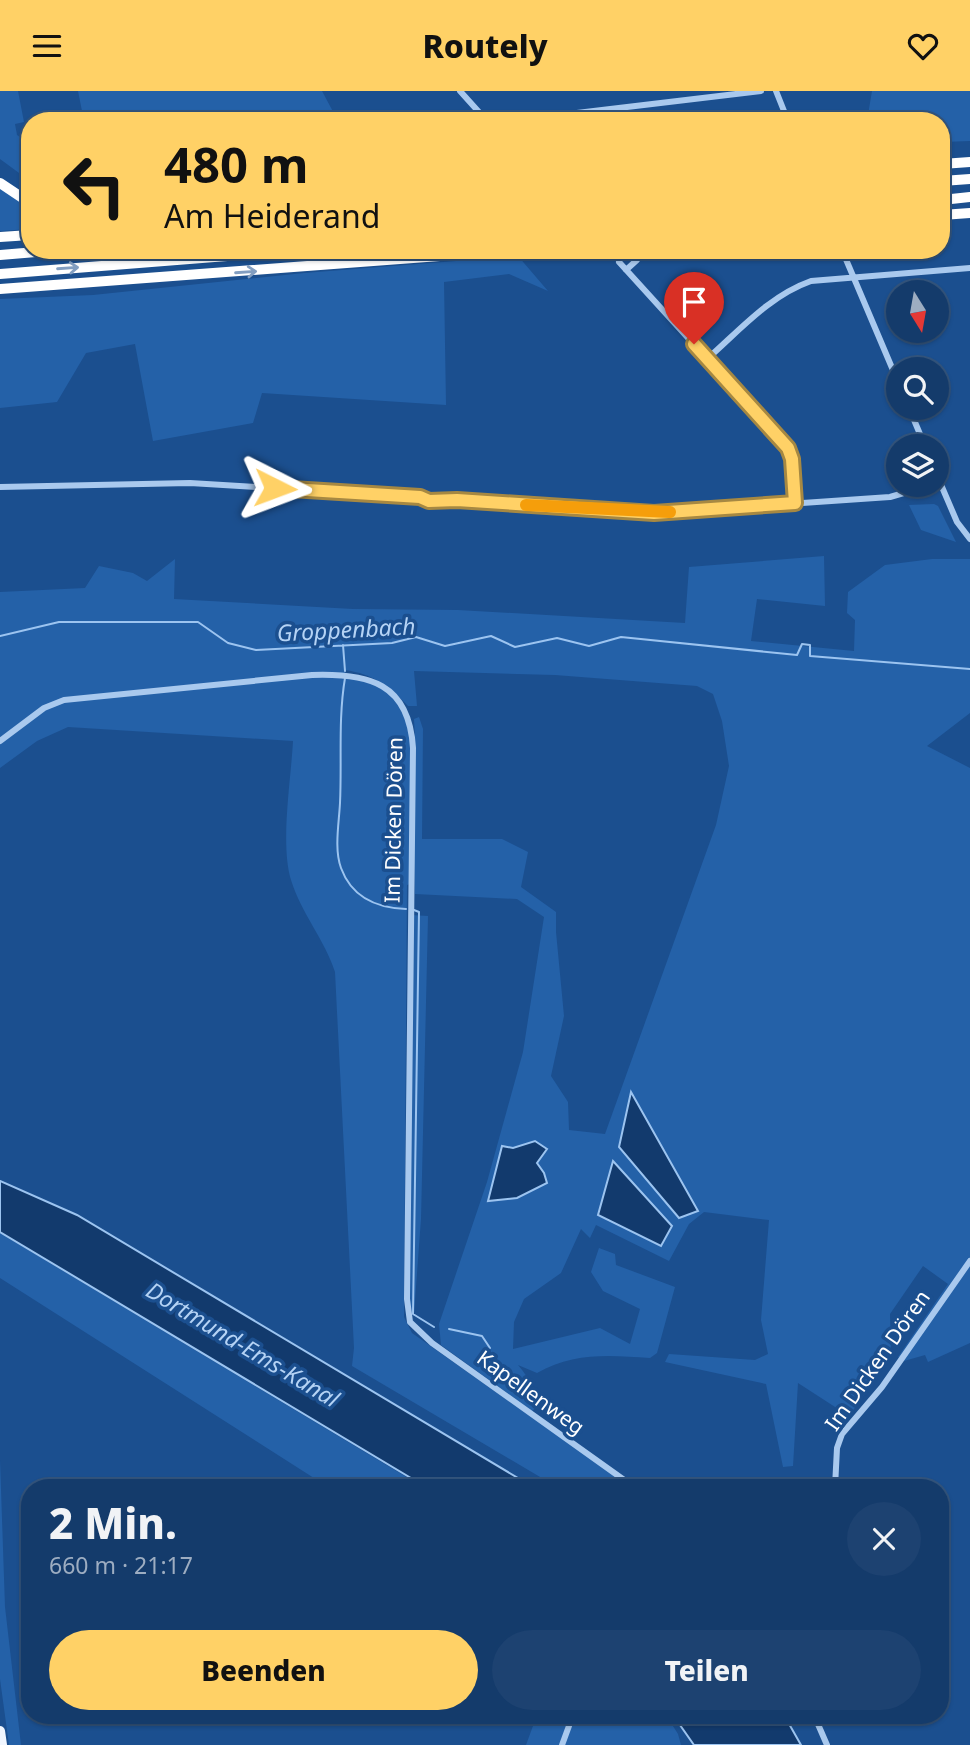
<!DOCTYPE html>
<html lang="de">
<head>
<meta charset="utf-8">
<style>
  body { margin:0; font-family:"Noto Sans",sans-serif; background:#1d4271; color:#f1f3f6; height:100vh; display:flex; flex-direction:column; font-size:26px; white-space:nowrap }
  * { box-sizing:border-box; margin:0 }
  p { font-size:23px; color:#9dadc1 }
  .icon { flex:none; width:38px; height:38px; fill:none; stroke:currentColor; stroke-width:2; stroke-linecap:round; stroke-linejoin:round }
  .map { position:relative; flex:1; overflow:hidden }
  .side { position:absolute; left:21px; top:1388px; width:928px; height:245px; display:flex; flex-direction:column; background:#143b6b; border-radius:28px; box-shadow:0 2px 5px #0004,0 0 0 2px #33557e }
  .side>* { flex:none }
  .banner { position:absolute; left:21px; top:21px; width:929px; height:147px; border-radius:28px; box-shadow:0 2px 5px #0004,0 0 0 2px #33557e; background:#ffd166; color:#111; overflow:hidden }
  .needle { width:46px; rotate:169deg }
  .buttons { position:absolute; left:886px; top:189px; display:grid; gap:14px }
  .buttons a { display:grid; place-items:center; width:63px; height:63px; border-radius:50%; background:#143b6b; box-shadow:0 2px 5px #0004,0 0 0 2px #33557e; font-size:35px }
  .pin { position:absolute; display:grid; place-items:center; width:60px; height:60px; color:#fff; margin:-72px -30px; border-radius:50% 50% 50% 0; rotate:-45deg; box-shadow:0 0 7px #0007 }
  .pin .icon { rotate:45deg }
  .me { position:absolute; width:77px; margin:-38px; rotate:93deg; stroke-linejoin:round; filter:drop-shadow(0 0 5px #0008) }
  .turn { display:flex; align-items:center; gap:24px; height:147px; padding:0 28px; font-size:32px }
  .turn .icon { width:91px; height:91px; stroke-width:2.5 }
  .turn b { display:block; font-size:49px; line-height:60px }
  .round { display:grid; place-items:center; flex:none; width:74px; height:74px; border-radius:37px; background:#1d4271 }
  .summary { display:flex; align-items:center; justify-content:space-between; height:119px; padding:0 28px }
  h1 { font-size:42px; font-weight:800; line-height:52px }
  .button { display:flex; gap:14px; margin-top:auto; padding:14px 28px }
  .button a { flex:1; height:80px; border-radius:42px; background:#ffd166; color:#111; font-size:28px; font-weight:800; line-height:80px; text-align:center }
  .button a+a { background:#1d4271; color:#f1f3f6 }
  header { display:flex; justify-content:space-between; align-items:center; height:91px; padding:0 28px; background:#ffd166; color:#111; font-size:32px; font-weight:800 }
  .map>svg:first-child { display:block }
  .green { fill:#2461a8; fill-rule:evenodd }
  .water { fill:#123a6d; stroke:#9cc4f0; stroke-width:2 }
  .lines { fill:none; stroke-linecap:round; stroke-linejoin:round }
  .stream { stroke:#9cc4f0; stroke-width:2 }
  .minor { stroke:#a9c9ee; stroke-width:6 }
  .primary { stroke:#f0f6ff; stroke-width:10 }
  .motorway { stroke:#fff; stroke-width:10 }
  .oneway { stroke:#829ec1 }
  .route-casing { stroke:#a68842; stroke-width:18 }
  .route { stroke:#ffd166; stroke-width:12 }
  .slow { stroke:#f59e0b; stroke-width:12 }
  .labels { text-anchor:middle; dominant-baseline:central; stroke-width:7; stroke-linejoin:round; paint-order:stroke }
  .street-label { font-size:21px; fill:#fff; stroke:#1b4f8f }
  .water-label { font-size:23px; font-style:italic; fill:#b5d3f5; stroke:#1b4f8f }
</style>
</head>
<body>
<header><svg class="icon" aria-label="menu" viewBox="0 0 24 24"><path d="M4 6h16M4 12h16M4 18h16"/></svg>Routely<svg class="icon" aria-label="heart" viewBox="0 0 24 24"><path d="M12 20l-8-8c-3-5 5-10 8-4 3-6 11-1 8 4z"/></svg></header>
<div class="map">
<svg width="970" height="1654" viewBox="0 0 970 1654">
  <rect width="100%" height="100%" fill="#1b4f8f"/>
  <path class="green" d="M0,0H18L24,31L15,33L17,44L30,53V90L0,68Z
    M78,0H322L338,30H84Z
    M872,0H970V50L942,51V30H867Z
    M0,97L30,116V138L0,140Z
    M518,165L548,200L509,183L444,191L446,314L262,302L253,332L153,350L135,253L86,262L57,311L0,317V208L93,204L304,182Z
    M934,413L938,415L956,451L921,439L909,414Z
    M824,465L825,515L757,508L751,550L854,560L855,529L847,522L848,501L885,474L932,468H970V622L927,655L970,677V1252L928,1271L925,1264L904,1270L898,1266L948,1193L923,1175L890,1223L891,1266L849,1325L798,1292L793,1375L783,1376L766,1293L665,1271L669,1263L755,1269L768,1263L761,1229L769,1129L704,1121L689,1133L669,1170L596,1134L590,1147L581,1138L561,1182L524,1208L514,1231L513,1258L600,1237L630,1253L640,1218L603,1200L591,1181L599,1157L615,1163L616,1174L675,1196L657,1262L650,1267C610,1264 573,1261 537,1282L518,1274C529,1287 535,1298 538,1315L532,1320L441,1254L439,1233L487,1091L523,961L544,826L517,808L415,803L414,756L410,793L407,794L404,1226L412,1242L631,1396H557L352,1275L354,1257L335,881C325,849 301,822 291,789C280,753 291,689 293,650L68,636L37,650L0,677V501L85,497L99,475L133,482L147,490L175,468L174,508L353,518L458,519L685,532L689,476ZM345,579C373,583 389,595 408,615H417L414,580L555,584L697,595L713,603L722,630L729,675L716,734L605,1043L569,1039L568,1011L551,985L564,925L556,841V821L521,796L528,761L502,748H422L423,638L419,626L414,628L415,647C412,626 394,599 373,590C364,587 354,585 345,583ZM535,1050L546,1059L537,1072L544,1082L547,1092L517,1107L503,1055L513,1057Z
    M411,824L428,825L421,1128L414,1223L410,1222Z
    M0,1142L423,1396H328L0,1187Z
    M0,1369L5,1516L21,1654H9L0,1588Z
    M537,1624H666L678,1643L681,1654H526Z"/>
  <path class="water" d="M631,1001L698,1120L679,1127L619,1056Z
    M535,1050L547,1058L537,1072L544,1082L547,1092L517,1107L488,1110L502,1055L513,1057Z
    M613,1070L672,1135L661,1155L598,1124Z
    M0,1090L77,1124L533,1396H426L0,1141Z
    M673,1624H784L801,1654H694Z"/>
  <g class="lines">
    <path class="stream" d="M0,545L59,531H198L228,552L256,559L392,552L416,546L445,555L491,545L515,556L557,547L589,555L621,546L797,564L802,553L810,554V565L970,578
      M343,554L345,580
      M345,587C338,628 342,671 340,712C339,732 334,758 341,777C352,807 377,817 406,818
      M414,819L419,821L413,1223L434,1236
      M449,1238L482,1245L490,1257"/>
    <path class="minor" d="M460,0L487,30
      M776,0L788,30
      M549,30L560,24L761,0
      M842,159L898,291
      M619,171L788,357L792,368L795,412
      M626,179L637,169
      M707,268C740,239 769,205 811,190L970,177
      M909,317L925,355
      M936,382L957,431L970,448
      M0,396L190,392L420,406L445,404L455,408
      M420,406L429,410L457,409L654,422L890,406L931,394
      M0,650L44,617L64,609L312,584C369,582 409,592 413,657L407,1208L410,1231L432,1252L634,1396
      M835,1396L837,1357L842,1343L882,1296L970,1170
      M814,1624L827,1654
      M562,1654L573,1624"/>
    <path class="primary" d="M0,1640L2,1654"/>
    <path class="motorway" d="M942,73L970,71
      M942,90L970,88
      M0,92L30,112
      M942,109L970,106
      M942,124L970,122
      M0,146L30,144
      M0,164L60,159
      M0,183L304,159
      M0,198L520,159"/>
  </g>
  <defs><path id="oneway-shaft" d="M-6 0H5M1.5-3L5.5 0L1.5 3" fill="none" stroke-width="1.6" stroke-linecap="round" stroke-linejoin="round" transform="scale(1.75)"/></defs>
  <g class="oneway">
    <use href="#oneway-shaft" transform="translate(68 177) rotate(-4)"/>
    <use href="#oneway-shaft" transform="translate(246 181) rotate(-4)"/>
  </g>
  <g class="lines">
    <defs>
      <path id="route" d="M275,397L420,406L429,410L457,409L654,422L795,412L792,368L788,357L694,253"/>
    </defs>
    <use href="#route" class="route-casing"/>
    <use href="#route" class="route"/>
    <path class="slow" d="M526,414L670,421"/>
  </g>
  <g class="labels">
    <g class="street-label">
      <text transform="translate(393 729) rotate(-89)">Im Dicken Dören</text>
      <text transform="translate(877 1269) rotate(-55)">Im Dicken Dören</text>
      <text transform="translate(531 1301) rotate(36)">Kapellenweg</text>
    </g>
    <g class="water-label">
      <text transform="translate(346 538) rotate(-3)">Groppenbach</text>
      <text transform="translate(243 1253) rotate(31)">Dortmund-Ems-Kanal</text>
    </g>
  </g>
</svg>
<div class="buttons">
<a><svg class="needle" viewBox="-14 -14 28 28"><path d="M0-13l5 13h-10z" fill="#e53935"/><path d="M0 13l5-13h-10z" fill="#9dadc1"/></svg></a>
<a><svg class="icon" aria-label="search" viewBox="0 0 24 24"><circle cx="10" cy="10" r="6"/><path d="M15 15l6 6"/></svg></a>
<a><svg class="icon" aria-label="layers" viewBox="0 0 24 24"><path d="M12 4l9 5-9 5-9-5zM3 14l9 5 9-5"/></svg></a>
</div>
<div class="pin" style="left:694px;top:253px;background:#d93025"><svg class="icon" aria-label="arrive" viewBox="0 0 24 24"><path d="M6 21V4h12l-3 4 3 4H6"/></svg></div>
<svg class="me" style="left:275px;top:397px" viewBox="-20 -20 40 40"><path d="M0-17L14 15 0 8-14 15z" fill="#ffd166" stroke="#fff" stroke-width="4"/></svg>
<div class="banner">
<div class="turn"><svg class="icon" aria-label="left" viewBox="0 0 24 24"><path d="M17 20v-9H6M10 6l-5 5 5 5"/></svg><div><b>480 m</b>Am Heiderand</div></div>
</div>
<section class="side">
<div class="summary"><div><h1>2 Min.</h1><p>660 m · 21:17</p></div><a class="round"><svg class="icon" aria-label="close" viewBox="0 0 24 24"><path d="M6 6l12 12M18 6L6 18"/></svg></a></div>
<div class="button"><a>Beenden</a><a>Teilen</a></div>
</section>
</div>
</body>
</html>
